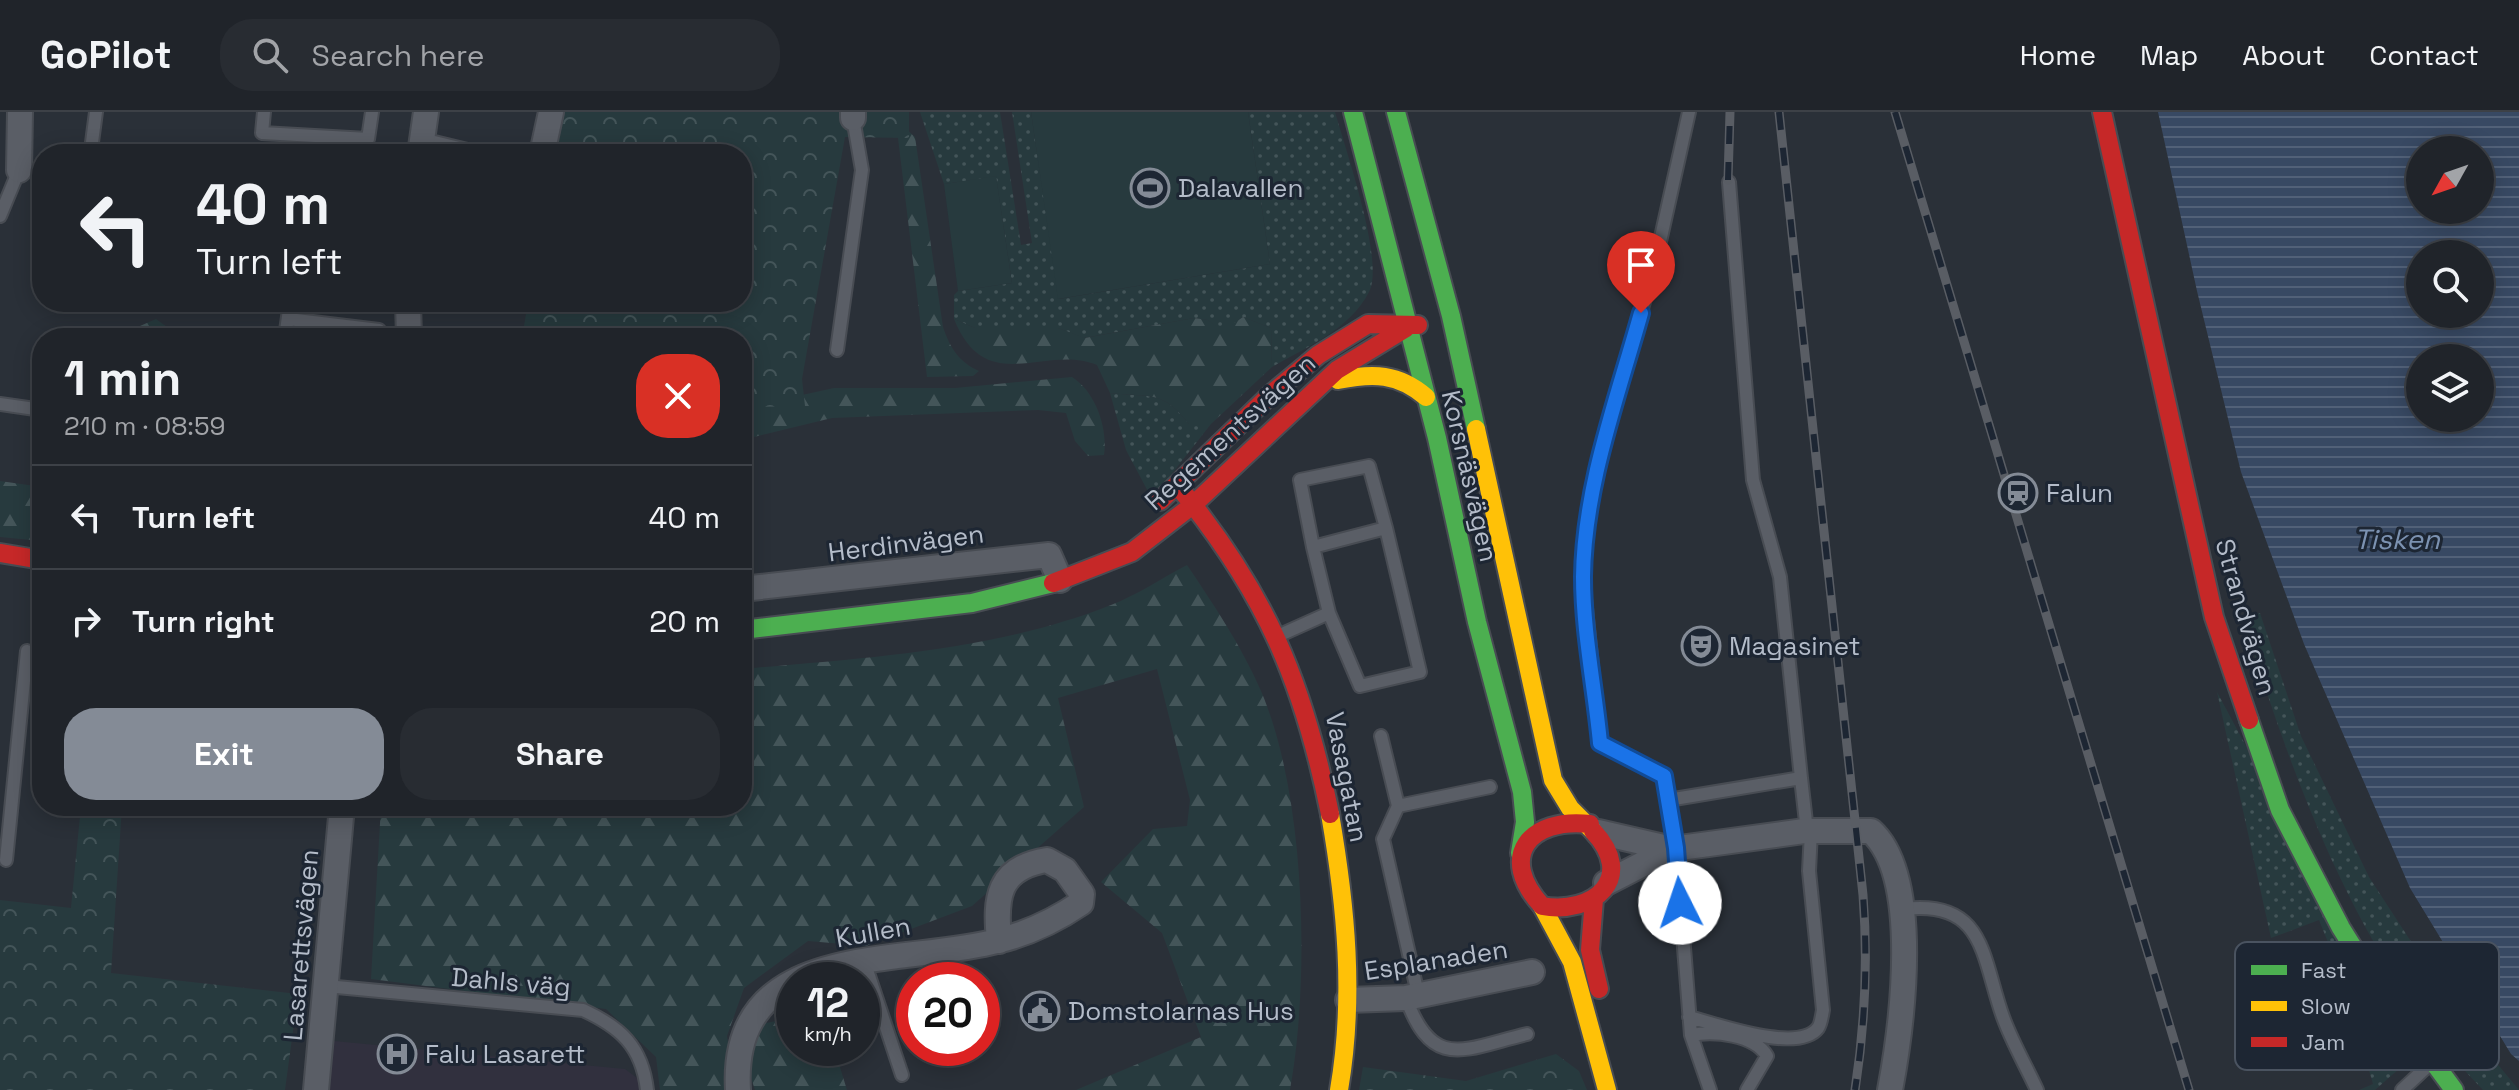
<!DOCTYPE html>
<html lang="en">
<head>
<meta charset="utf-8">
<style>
  body { margin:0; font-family:"Space Grotesk",sans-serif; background:#282c32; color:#f1f3f6; height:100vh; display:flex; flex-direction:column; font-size:30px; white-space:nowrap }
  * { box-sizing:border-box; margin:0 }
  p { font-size:26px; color:#a2a4a8 }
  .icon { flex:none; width:44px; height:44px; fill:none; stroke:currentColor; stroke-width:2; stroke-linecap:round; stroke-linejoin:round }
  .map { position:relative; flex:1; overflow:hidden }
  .side { position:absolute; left:32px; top:216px; width:720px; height:488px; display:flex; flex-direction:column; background:#20242a; border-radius:32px; box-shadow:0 4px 20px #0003,0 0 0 2px #3d4147 }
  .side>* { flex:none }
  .guide { position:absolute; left:32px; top:32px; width:720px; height:168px; border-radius:32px; box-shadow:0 4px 20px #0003,0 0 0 2px #3d4147; background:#20242a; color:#f1f3f6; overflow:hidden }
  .needle { width:52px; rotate:230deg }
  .controls { position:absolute; left:2406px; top:24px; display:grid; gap:16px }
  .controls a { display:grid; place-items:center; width:88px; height:88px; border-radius:50%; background:#20242a; box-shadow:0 4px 20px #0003,0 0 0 2px #3d4147; font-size:40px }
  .speed { position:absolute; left:776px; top:850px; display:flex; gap:16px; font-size:40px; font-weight:700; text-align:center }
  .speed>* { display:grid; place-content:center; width:104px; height:104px; border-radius:50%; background:#20242a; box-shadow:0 4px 20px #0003,0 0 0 2px #3d4147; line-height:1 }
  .speed small { font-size:20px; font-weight:400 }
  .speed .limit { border:12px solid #d22; background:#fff; color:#111 }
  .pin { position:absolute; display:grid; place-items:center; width:68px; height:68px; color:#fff; margin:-82px -34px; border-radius:50% 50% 50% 0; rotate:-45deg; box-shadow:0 0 8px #0007 }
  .pin .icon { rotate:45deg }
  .me { position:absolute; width:88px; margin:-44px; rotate:356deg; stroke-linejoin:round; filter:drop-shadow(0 0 6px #0008) }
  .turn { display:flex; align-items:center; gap:28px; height:168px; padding:0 32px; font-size:36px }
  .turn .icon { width:104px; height:104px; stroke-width:2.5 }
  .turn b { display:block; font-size:56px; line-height:68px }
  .round { display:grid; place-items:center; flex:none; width:84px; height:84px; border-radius:32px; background:#282c32 }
  .head { display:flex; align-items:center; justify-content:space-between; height:136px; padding:0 32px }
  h1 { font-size:48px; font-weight:700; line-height:60px }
  .action { display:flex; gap:16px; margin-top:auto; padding:16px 32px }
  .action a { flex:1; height:92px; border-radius:32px; background:#848b96; color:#fff; font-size:32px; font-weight:700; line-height:92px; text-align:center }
  .action a+a { background:#282c32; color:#f1f3f6 }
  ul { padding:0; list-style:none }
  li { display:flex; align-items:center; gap:24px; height:104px; padding:0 32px; border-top:2px solid #3d4147 }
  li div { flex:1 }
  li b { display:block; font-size:30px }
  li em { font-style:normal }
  header { display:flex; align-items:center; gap:48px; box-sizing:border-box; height:112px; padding:0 40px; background:#20242a; border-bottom:2px solid #3d4147 }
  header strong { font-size:38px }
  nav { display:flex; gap:44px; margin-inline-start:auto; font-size:28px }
  .search { width:560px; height:72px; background:#282c32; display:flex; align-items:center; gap:20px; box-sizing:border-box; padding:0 28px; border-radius:32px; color:#a2a4a8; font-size:30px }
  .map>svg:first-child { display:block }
  .medical { fill:#31303e }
  .grass { fill:url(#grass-dots) }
  .forest { fill:url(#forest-firs) }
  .park { fill:url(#park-crowns) }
  .garden { fill:#273a3e }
  .water { fill:url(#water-rules); fill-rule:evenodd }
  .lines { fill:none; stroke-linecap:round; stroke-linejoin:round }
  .lane-casing { stroke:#484c53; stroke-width:16 }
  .street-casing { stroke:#484c53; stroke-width:28 }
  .fast-casing { stroke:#484c53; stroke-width:22 }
  .slow-casing { stroke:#484c53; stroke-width:22 }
  .jam-casing { stroke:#484c53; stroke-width:22 }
  .lane { stroke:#5a5e66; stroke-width:12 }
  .street { stroke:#5a5e66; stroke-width:24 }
  .fast { stroke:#4caf50; stroke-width:18 }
  .slow { stroke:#ffc107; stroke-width:18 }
  .jam { stroke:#c62828; stroke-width:18 }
  .rail-casing { stroke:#595d64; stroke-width:9 }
  .rail { stroke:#1d2633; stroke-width:6; stroke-dasharray:18; stroke-linecap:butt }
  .route-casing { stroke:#114b97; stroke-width:20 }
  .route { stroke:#1a73e8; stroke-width:14 }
  .labels { text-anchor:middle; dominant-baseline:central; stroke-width:6; stroke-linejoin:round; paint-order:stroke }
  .poi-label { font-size:26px; fill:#b4bcc9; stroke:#1d2633; text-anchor:start }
  .street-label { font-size:26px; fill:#b4bcc9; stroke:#1d2633 }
  .water-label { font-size:28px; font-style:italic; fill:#7c92b1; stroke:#1d2633 }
  .key { fill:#1d2633; stroke:#4a5360; stroke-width:2 }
  .key-label { font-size:22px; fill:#b4bcc9 }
</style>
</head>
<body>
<header>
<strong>GoPilot</strong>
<div class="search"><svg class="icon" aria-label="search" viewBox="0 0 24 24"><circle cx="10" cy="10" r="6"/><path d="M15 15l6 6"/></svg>Search here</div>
<nav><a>Home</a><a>Map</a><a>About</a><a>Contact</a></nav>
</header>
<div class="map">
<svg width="2519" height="978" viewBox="0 0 2519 978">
  <defs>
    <pattern id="grass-dots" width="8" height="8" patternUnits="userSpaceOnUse" patternTransform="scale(2)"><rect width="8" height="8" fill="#273a3e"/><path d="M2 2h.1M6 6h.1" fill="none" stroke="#445559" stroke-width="1.8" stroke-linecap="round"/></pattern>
    <pattern id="forest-firs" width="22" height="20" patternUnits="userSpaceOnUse" patternTransform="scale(2)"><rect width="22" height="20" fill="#273a3e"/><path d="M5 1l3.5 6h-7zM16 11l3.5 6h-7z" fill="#445559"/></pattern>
    <pattern id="park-crowns" width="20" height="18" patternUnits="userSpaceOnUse" patternTransform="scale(2)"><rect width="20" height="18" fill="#273a3e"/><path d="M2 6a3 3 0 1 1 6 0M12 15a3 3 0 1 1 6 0" fill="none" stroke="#445559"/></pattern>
    <pattern id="water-rules" width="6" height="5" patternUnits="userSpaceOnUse" patternTransform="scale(2)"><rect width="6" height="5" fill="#384963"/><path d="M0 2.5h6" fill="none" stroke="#526178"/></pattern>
  </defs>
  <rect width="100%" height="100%" fill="#2a3038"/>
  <path class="medical" d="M324,928L625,957L653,978H311Z"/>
  <path class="grass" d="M920,0H1000L1021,133L1032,131L1012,0H1031L1059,187L1270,152L1248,0H1335C1345,36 1385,150 1369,180C1350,217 1307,235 1272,255L1271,216L1243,205L1223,220L1208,208L1194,206L1084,226L1058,216H975L954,207V183L958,179L1012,171L996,65L944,72Z
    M1110,281C1150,286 1162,277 1189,312H1211L1152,387L1126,338Z
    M2260,501L2301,624L2369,765L2466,914L2519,978H2483C2360,852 2294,672 2243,506Z
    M2217,580L2410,940L2408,949L2375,978H2359L2373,972L2340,860L2319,808L2271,826Z"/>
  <path class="forest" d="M903,14L915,25L943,215C950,236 959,250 979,259L973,264L927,265L898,26Z
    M1243,205L1271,216L1272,255L1211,312H1189C1162,277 1150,286 1110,281L1097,253C1046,231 986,287 954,207L975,216H1058L1085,226L1194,206L1208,208L1223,219Z
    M156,207L182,226H145L140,214Z
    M1072,265C1096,280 1108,317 1104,343L1088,344L1075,329L1066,301L1038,298L832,306L742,328V296L834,276H955Z
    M0,369L42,375V429L0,425Z
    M1187,453C1214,493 1242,535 1261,579C1306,684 1310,867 1290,978H1076L1201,925L1162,821L1101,770L1153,717L1187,714L1190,688L1157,557L1058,586L1084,695L972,794L866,834L808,829L744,876L727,924L736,978H660L656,945L606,897L371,867L381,694H742V557C865,546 995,539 1111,493C1137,483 1162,466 1187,453Z
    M794,905V936H834L847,978H755L745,948L758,913Z"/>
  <path class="park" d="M559,0H909V26L845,25L802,267L805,294L742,295V226H522L528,190H742V42H552Z
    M81,694H122L111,861L298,882L285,978H0V788L71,796Z
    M1556,942L1579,959L1587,978H1359L1363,955L1466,969Z"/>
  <path class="garden" d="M1031,0H1248L1270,152L1058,187Z
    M996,64L1012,171L958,179L944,72Z"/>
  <path class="water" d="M2158,0H2519V949L2511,942L2410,776L2304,532L2241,360L2197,179ZM2420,38H2480V98H2420ZM2420,142H2480V202H2420ZM2420,246H2480V306H2420Z"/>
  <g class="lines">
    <defs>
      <path id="lane" d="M264,0L262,21L368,27L372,0
        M1689,0L1655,152L1607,317L1588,405L1583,467L1600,631L1664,664L1676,736L1691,923L1710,978
        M422,27L484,42
        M91,38L96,0
        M0,104L19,58
        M288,207L379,218
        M285,226L290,190
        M837,238L862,58L853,6
        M0,292L42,298
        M1329,501L1360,574L1420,560L1386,416
        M1280,523L1329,501L1313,435L1386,416L1369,354L1300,368L1313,435
        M1381,624L1398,694
        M1801,666L1807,719
        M1668,688L1801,666L1780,465L1753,368L1729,70
        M6,748L27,539
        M1904,797C1986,787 1982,847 2003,905C2012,930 2026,954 2037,978
        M864,849L902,963
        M326,874L583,898C620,915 642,934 647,978
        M1418,882L1383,727L1398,694L1490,675
        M1406,886C1433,960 1464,937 1527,922
        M1689,905C1717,912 1798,942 1818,916C1821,912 1822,903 1823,898L1809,759L1811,719
        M1691,923C1714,919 1754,922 1767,944L1747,978
        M2402,978L2432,950"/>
      <path id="street" d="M853,6V0
        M420,42L426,0
        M542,42L551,0
        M19,58L20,0
        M408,190L409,226
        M742,477L1049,443L1060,468
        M1598,720L1672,737
        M1606,771L1672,737L1804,719H1871C1922,765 1902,914 1890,978
        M1348,888L1406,886L1532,860
        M316,978L342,694
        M738,978C729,827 900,855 997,829C1026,822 1056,808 1081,791L1082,782L1065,758L1047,748C997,756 995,786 999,829"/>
      <path id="fast" d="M1353,0L1437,326L1477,510L1522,680L1525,710L1520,741
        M1396,0L1451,204L1476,317
        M742,518L972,491L1053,471
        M2249,608L2280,698L2341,816L2378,875L2454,978"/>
      <path id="slow" d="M1338,268C1373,261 1398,261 1426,285
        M1476,317L1553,668L1570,696L1593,719
        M1330,702C1346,794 1355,885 1339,978
        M1542,794L1572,850L1607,978"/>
      <path id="jam" d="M2102,0L2214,505L2249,608
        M1178,374C1265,480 1303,568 1330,702
        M1160,389L1271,282L1318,243L1368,212L1418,213
        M0,441L42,448
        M1053,471L1132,440L1194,392L1337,258L1406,216
        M1590,712C1529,705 1497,745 1542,794C1594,803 1637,766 1593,719
        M1594,787L1590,838L1599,877"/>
    </defs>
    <use href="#lane" class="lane-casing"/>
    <use href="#street" class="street-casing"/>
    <use href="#fast" class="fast-casing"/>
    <use href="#slow" class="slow-casing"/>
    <use href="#jam" class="jam-casing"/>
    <use href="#lane" class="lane"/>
    <use href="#street" class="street"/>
    <use href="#fast" class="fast"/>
    <use href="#slow" class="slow"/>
    <use href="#jam" class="jam"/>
    <defs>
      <path id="rail" d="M1779,0L1863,783C1868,848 1865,913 1855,978
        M1895,0L2189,978
        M1728,68L1730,0"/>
    </defs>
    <use href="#rail" class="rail-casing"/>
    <use href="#rail" class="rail"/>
  </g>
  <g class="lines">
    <defs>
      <path id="route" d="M1641,201C1617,287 1584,375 1583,465C1583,520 1595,577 1600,631L1664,664L1676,736L1680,791"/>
    </defs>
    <use href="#route" class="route-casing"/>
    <use href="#route" class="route"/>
  </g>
  <defs>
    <symbol id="stadium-ring" viewBox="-11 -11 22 22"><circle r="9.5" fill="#1d2633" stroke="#848b96" stroke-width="1.5"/><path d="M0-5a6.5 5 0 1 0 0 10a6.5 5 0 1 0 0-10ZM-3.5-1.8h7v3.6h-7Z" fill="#848b96"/></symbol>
    <symbol id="station-ring" viewBox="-11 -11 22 22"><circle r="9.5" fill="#1d2633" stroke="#848b96" stroke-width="1.5"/><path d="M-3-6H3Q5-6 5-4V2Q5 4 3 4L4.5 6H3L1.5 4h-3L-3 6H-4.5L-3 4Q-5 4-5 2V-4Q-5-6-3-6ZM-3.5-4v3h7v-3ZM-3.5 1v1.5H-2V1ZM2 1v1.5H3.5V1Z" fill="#848b96"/></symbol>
    <symbol id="theatre-ring" viewBox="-11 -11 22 22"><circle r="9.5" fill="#1d2633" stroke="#848b96" stroke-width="1.5"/><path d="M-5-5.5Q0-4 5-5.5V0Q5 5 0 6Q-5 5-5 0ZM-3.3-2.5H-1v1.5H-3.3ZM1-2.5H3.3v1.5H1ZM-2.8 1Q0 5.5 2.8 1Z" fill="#848b96"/></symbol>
    <symbol id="civic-ring" viewBox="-11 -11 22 22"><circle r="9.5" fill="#1d2633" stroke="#848b96" stroke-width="1.5"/><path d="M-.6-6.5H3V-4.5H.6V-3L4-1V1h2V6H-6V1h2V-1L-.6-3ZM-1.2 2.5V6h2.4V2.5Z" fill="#848b96"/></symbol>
    <symbol id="hospital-ring" viewBox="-11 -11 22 22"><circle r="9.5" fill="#1d2633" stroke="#848b96" stroke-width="1.5"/><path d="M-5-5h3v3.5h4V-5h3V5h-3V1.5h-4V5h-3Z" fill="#848b96"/></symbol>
  </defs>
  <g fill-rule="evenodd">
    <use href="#stadium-ring" x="1128" y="54" width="44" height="44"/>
    <use href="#station-ring" x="1996" y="359" width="44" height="44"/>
    <use href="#theatre-ring" x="1679" y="512" width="44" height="44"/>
    <use href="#civic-ring" x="1018" y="877" width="44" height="44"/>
    <use href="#hospital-ring" x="375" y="920" width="44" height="44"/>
  </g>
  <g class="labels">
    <g class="poi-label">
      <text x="1178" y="76">Dalavallen</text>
      <text x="2046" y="381">Falun</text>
      <text x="1729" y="534">Magasinet</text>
      <text x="1068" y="899">Domstolarnas Hus</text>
      <text x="425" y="942">Falu Lasarett</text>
    </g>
    <g class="street-label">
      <text transform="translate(1230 320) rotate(-42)">Regementsvägen</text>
      <text transform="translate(1470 364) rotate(77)">Korsnäsvägen</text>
      <text transform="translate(906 431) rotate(-7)">Herdinvägen</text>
      <text transform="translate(2246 505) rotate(74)">Strandvägen</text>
      <text transform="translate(1347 665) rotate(79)">Vasagatan</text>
      <text transform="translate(873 820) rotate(-10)">Kullen</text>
      <text transform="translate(301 833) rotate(-85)">Lasarettsvägen</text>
      <text transform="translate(1436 848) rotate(-9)">Esplanaden</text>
      <text transform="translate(511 870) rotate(5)">Dahls väg</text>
    </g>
    <g class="water-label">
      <text x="2397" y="427">Tisken</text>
    </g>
  </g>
  <rect x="2235" y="830" width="264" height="128" rx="12" class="key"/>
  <rect x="2251" y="853" width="36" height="10" fill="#4caf50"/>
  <rect x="2251" y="889" width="36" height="10" fill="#ffc107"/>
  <rect x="2251" y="925" width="36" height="10" fill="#c62828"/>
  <g class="key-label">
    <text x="2301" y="866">Fast</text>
    <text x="2301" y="902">Slow</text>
    <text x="2301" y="938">Jam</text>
  </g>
</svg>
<div class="controls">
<a><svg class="needle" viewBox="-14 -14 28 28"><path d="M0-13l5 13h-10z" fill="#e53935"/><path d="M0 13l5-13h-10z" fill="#a2a4a8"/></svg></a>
<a><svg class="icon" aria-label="search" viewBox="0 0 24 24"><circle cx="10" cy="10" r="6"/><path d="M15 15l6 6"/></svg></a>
<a><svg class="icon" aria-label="layers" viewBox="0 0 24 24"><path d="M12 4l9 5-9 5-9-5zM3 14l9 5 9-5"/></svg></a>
</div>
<div class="speed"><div>12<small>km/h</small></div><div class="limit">20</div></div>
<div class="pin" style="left:1641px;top:201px;background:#d93025"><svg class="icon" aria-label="arrive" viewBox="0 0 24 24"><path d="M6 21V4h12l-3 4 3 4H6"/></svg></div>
<svg class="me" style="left:1680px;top:791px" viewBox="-20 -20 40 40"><circle r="19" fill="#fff"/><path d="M0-13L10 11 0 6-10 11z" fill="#1a73e8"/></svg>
<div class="guide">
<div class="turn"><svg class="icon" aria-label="left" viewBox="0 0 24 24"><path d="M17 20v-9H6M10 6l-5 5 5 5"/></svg><div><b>40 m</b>Turn left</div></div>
</div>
<section class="side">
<div class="head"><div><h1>1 min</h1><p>210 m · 08:59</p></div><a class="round" style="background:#d93025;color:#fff"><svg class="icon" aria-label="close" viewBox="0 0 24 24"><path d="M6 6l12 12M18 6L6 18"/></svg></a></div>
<ul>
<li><svg class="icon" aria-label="left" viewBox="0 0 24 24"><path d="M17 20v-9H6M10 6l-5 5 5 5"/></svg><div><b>Turn left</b></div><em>40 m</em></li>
<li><svg class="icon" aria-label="right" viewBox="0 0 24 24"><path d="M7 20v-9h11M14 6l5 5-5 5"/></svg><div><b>Turn right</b></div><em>20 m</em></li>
</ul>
<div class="action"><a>Exit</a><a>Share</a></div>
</section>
</div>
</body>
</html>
